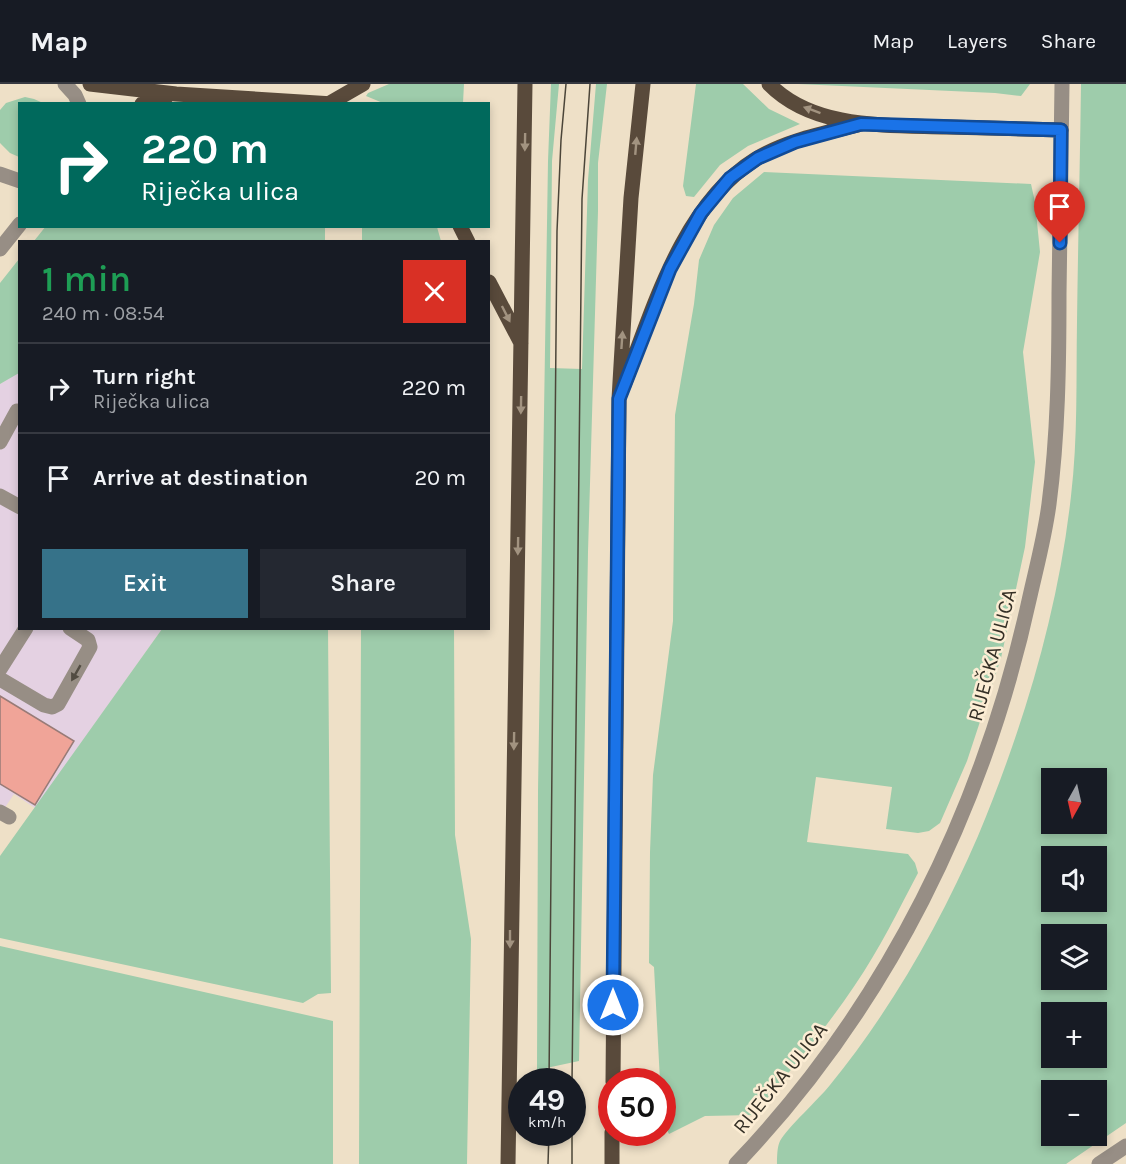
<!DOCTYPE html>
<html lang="en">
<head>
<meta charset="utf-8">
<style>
  body { margin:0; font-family:Karla,sans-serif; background:#242831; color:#f1f3f6; height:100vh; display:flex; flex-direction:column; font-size:22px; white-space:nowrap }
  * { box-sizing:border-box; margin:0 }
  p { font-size:20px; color:#9ea1a6 }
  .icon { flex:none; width:33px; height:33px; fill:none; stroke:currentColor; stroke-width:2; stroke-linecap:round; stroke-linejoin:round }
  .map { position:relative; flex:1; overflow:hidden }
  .panel { position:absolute; left:18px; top:156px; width:472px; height:390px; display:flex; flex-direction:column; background:#171b24; border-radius:0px; box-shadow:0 3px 9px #0003 }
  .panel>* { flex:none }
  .banner { position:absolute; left:18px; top:18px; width:472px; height:126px; border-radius:0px; box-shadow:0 3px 9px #0003; background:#00695c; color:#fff; overflow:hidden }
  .needle { width:39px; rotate:188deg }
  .buttons { position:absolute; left:1041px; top:684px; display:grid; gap:12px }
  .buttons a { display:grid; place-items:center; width:66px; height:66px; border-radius:0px; background:#171b24; box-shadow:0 3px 9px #0003; font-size:30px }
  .speed { position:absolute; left:508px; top:984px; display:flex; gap:12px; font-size:30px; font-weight:700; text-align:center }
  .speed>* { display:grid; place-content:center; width:78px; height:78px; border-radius:50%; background:#171b24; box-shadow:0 3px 9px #0003; line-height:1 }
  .speed small { font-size:15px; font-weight:400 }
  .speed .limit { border:9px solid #d22; background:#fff; color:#111 }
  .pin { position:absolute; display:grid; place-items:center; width:51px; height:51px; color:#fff; margin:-62px -26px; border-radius:50% 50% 50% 0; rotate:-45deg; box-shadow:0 0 6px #0007 }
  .pin .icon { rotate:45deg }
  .me { position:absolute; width:66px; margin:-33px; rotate:0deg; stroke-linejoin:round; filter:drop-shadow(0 0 4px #0008) }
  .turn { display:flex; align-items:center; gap:21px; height:126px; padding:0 24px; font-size:27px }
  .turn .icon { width:78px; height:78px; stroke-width:2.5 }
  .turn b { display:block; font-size:42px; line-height:51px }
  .round { display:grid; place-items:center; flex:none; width:63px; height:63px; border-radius:0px; background:#242831 }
  .head { display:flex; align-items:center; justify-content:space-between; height:102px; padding:0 24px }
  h1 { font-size:36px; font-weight:600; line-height:45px; color:#1e9e55 }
  .button { display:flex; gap:12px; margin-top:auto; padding:12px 24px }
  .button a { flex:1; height:69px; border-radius:0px; background:#367289; color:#fff; font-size:24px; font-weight:600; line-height:69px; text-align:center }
  .button a+a { background:#242831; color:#f1f3f6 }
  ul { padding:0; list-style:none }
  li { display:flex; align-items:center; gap:18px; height:90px; padding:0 24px; border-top:2px solid #363941 }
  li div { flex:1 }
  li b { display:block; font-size:22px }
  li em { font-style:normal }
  header { display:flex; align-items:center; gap:36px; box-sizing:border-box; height:84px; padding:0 30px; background:#171b24; border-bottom:2px solid #363941 }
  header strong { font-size:28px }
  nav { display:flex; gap:33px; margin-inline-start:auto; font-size:21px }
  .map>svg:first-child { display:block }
  .commercial { fill:#e4d1e2 }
  .green { fill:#9eccab; fill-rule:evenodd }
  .building { fill:#f0a498; stroke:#987b77; stroke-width:1.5 }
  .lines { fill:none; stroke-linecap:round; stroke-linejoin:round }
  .minor { stroke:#978e85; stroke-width:15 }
  .major { stroke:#594a3b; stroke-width:15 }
  .tram { stroke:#4b4539; stroke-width:1.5 }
  .oneway { fill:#a29380 }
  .oneway2 { fill:#524c42 }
  .route-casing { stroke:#114b97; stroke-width:15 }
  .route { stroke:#1a73e8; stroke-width:10 }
  .labels { text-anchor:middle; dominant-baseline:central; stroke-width:5; stroke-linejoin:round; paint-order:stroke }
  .street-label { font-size:21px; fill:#353026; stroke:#fcedd4 }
</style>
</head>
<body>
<header>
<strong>Map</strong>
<nav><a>Map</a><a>Layers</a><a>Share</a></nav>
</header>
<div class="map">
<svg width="1126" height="1080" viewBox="0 0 1126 1080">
  <rect width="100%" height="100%" fill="#eee0c7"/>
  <path class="commercial" d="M18,288L20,544L162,545L35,724L14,710L0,731V300Z"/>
  <path class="green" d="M389,0H464L463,19H383L366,12L368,9Z
    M551,0H559L552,77L550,284L582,285L588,96L596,0H607L598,79V127L588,468L579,977L537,986L538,707L548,77Z
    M696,0H743L769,25L800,40L748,62L720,81L694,113L686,112L683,102Z
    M798,0H1030L1021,12L995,9Z
    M1081,0H1126V1039L1066,1080H777C777,1074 777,1063 780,1057C787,1044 819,1015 830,1001C891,926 940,840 978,752C1023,644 1058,529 1071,412C1078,354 1076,296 1077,238C1078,159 1080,79 1081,0ZM1096,694V740H1052V694ZM1096,772V818H1052V772ZM1052,850H1096V896H1052ZM1052,928H1096V974H1052ZM1096,1006V1052H1052V1006Z
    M25,13L34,15L43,19L20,20L19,73L10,69L0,59V26L6,19Z
    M764,88L1031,100L1035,118L1040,168L1023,268L1035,378L1025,463L1001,574L967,677L940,739L929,747L918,749L886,745L892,703L816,693L807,758L908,770L915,779L918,789C898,827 879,866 855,901C824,947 789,989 753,1031L705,1032L669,1050L663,1038V998L660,997L654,883L649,879L650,768L653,691L673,537L675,331L694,220L699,176L714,141L733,114Z
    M46,142L325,143V157H34Z
    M362,142L437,143L441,157H362Z
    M19,175V289L0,300V199Z
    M162,545H328L331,909L318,910L303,919L0,854V772Z
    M361,545H454L455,751L471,855L467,1080H359Z
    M0,862L333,937V1080H0Z"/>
  <path class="building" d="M0,612L74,657L35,721L0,700Z"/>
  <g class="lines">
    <path class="minor" d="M65,0L75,11L79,20
      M0,90L20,97
      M0,165L20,140
      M0,358L17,327
      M0,412L20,423
      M0,585L26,544
      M0,595L44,621L52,623L58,620L90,563L88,556L70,544
      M0,728L9,733
      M736,1080C887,922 984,724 1030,512C1037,481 1045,451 1049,420C1058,351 1059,280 1059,210C1060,140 1061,70 1062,0
      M1099,1080L1126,1062"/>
    <path class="major" d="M90,0L176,10L333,20
      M769,0C814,46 888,41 947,43C985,44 1023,45 1061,46
      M330,19L363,0
      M142,20L167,12
      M460,142L468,158
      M489,198L521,259
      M624,301C653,225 683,120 756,75C787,56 826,49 861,40
      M613,998L619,315L631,114L643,0
      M508,1080C512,720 521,360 525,0
      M612,1080V1048"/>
    <path class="tram" d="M549,998L557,147L561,56L566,0
      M572,998L582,115L590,0
      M548,1080L549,1048
      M572,1080V1048"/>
  </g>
  <defs><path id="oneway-solid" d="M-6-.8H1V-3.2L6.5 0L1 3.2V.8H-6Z" transform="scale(1.5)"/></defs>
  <g class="oneway">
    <use href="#oneway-solid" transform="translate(812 26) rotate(-160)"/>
    <use href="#oneway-solid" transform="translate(525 58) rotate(91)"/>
    <use href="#oneway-solid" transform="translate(636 62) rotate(-85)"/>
    <use href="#oneway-solid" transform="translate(506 230) rotate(63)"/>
    <use href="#oneway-solid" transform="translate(622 256) rotate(-86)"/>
    <use href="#oneway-solid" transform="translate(521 321) rotate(91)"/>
    <use href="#oneway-solid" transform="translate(518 462) rotate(91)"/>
    <use href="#oneway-solid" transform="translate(514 657) rotate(91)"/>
    <use href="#oneway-solid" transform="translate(510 855) rotate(90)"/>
  </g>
  <use class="oneway2" href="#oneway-solid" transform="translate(76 589) rotate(120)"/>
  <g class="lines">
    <defs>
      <path id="route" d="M613,921L619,315L670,185L701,129L730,94L758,74L795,58L861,40L1061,46L1060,159"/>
    </defs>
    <use href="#route" class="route-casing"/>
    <use href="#route" class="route"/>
  </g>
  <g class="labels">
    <g class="street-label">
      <text transform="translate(992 571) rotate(-75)">RIJEČKA ULICA</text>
      <text transform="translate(780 994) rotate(-51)">RIJEČKA ULICA</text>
    </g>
  </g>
</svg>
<div class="buttons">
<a><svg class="needle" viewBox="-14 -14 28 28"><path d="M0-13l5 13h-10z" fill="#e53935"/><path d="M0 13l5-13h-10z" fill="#9ea1a6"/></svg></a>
<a><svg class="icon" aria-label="sound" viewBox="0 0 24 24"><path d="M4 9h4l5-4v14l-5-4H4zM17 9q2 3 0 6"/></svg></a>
<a><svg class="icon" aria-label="layers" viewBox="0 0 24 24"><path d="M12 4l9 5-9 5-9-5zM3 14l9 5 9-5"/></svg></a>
<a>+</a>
<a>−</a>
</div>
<div class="speed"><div>49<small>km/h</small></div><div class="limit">50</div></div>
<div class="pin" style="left:1060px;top:159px;background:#d93025"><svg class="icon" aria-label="arrive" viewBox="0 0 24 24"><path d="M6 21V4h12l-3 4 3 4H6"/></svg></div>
<svg class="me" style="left:613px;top:921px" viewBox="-20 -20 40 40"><circle r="17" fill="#1a73e8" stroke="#fff" stroke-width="3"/><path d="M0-11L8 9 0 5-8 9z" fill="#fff"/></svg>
<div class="banner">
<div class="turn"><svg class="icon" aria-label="right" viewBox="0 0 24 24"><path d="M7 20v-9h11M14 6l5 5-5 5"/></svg><div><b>220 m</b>Riječka ulica</div></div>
</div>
<section class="panel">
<div class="head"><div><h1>1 min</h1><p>240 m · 08:54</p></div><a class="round" style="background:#d93025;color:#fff"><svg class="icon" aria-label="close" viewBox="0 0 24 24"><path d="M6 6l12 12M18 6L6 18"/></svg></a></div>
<ul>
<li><svg class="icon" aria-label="right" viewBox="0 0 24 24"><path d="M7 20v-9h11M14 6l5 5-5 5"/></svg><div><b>Turn right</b><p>Riječka ulica</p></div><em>220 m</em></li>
<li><svg class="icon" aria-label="arrive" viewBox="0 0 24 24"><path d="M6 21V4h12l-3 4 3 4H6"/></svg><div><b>Arrive at destination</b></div><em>20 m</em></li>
</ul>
<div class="button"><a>Exit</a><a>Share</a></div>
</section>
</div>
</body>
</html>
